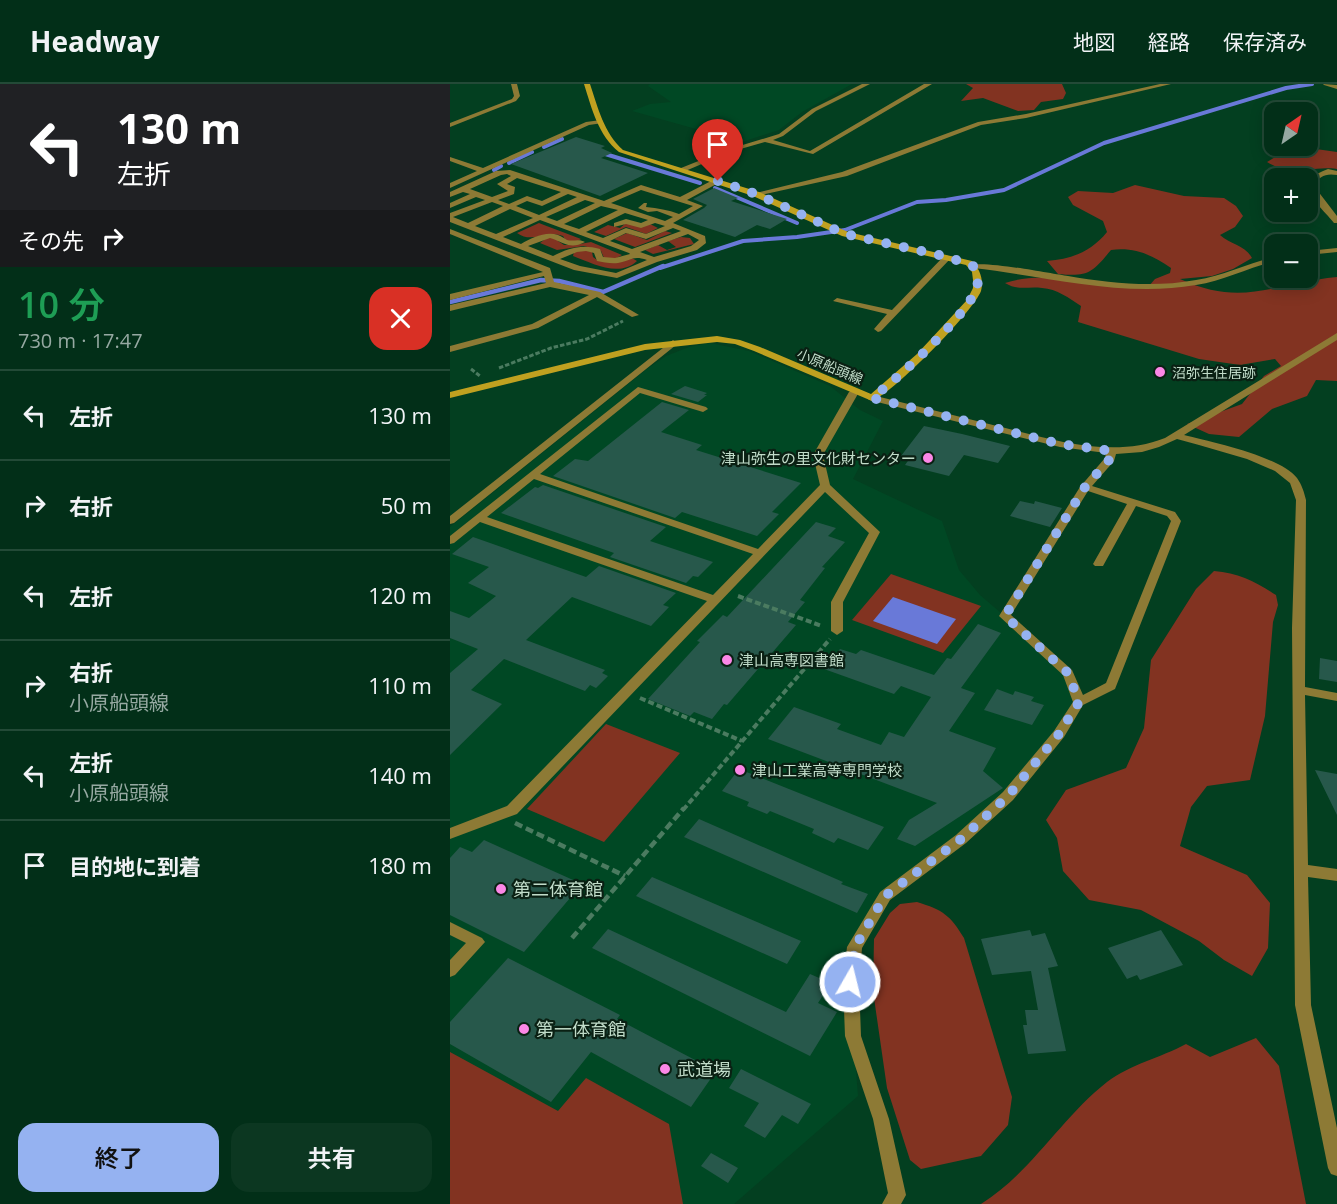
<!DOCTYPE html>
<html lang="ja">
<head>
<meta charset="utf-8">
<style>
  body { margin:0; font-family:"Open Sans","Noto Sans JP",sans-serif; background:#0c3721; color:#f1f3f6; height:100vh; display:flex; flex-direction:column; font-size:22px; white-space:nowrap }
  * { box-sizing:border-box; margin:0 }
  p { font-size:20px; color:#96a9a2 }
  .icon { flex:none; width:33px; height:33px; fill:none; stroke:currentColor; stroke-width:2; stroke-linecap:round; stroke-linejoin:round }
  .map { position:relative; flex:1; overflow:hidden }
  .side { display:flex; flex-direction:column; background:#022f18; width:450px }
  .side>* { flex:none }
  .guide { background:#202124; color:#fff; overflow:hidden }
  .needle { width:39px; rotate:34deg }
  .tools { position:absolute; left:814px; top:18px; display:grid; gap:12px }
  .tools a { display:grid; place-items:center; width:54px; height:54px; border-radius:12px; background:#022f18; box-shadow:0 3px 15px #0003,0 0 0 2px #234a37; font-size:30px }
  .pin { position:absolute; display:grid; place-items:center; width:51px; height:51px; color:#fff; margin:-62px -26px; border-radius:50% 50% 50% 0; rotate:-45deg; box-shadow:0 0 6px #0007 }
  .pin .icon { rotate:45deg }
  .me { position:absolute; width:66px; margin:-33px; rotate:8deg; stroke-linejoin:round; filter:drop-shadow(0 0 4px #0008) }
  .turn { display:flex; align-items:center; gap:21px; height:126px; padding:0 18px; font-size:27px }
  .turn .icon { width:78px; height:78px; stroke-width:2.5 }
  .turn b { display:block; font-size:42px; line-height:51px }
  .then { display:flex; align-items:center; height:57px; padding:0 18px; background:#0003; gap:12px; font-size:22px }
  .round { display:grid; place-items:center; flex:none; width:63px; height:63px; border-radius:18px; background:#0c3721 }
  .overview { display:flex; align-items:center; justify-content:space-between; height:102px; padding:0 18px }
  h1 { font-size:36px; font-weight:600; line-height:45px; color:#1e9e55 }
  .cta { display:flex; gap:12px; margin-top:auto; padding:12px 18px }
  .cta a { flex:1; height:69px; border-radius:18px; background:#95b2f1; color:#111; font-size:24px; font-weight:600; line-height:69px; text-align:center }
  .cta a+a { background:#0c3721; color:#f1f3f6 }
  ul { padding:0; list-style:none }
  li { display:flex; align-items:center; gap:18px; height:90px; padding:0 18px; border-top:2px solid #234a37 }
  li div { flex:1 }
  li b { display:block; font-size:22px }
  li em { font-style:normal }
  header { display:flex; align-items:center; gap:36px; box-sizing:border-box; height:84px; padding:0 30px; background:#022f18; border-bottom:2px solid #234a37 }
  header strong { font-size:28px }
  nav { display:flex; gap:33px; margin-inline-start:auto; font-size:21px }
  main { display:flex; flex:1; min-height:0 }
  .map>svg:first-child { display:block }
  .built { fill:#004824 }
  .green { fill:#823321 }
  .water { fill:#6979d8 }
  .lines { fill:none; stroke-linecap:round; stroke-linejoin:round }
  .stream-far1 { stroke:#6979d8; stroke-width:4 }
  .stream { stroke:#6979d8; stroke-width:4.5 }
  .building { fill:#27584b }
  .path-far2 { stroke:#4b7b60; stroke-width:3; stroke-dasharray:4.5 2; stroke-linecap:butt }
  .path-far1 { stroke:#4b7b60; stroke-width:4; stroke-dasharray:6 3; stroke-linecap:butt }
  .path { stroke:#4b7b60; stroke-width:4.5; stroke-dasharray:8 4; stroke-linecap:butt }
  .service { fill:#8d7a35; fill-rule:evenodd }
  .minor { fill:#8d7a35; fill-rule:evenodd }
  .secondary { fill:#c0a120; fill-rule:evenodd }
  .route { stroke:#95b2f1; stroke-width:10; stroke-dasharray:0 18 }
  .poi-dot { fill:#fb87e6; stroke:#0a2013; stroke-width:2 }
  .labels { text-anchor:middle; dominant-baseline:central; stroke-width:4.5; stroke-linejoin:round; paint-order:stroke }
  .far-street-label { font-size:14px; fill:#c1dcc9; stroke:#0a2013 }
  .far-poi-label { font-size:14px; fill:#c1dcc9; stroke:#0a2013; text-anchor:start }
  .poi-label { font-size:15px; fill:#c1dcc9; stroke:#0a2013; text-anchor:start }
  .near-poi-label { font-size:18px; fill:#c1dcc9; stroke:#0a2013; text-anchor:start }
</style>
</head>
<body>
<header>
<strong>Headway</strong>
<nav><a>地図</a><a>経路</a><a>保存済み</a></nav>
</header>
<main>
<section class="side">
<div class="guide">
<div class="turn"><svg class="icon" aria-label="left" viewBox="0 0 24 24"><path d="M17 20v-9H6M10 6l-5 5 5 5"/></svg><div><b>130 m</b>左折</div></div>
<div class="then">その先<svg class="icon" aria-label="right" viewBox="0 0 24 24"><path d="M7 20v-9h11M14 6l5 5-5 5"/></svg></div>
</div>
<div class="overview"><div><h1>10 分</h1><p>730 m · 17:47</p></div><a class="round" style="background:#d93025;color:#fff"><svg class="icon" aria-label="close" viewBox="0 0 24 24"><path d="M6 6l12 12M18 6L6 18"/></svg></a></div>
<ul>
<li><svg class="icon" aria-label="left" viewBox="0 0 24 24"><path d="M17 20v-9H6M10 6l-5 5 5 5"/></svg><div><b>左折</b></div><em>130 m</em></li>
<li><svg class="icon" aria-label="right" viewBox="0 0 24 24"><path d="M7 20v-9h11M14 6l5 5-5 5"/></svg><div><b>右折</b></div><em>50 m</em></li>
<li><svg class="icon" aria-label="left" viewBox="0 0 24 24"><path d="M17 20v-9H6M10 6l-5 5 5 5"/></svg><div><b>左折</b></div><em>120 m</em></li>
<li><svg class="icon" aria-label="right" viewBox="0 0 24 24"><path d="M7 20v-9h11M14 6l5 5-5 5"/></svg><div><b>右折</b><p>小原船頭線</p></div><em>110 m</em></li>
<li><svg class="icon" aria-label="left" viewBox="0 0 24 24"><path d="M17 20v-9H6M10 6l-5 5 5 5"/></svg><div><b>左折</b><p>小原船頭線</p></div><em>140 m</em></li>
<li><svg class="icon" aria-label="arrive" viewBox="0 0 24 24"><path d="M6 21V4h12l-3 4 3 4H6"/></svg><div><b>目的地に到着</b></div><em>180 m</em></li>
</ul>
<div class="cta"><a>終了</a><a>共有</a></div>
</section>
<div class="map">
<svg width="887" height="1120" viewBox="0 0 887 1120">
  <rect width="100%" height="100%" fill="#033f20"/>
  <path class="built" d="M200,0H402L352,28L329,46L292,58L182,27L200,20L221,18L198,2Z
    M260,259L299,267L380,302L410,326L433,337L403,395L492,437L509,486L530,511L614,583L629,618L540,733L413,837L401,924L408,1012L284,1120H0V443L197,285L216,272L239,263Z"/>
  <path class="green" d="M516,0H612L616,9L613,15L591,18L584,26L568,27L533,14L511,17L523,4Z
    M852,63L887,68V85C853,81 851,97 817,78L833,68Z
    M685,101L734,112L774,114L786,122L793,132L785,143L770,151C780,160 796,162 802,174L783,185L762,192L730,195C793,224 824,199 887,193V297L866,296L857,312L822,325L789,353L759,350L737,340L792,320L814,292L831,282L825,275L790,281L749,275L628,238L631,222C619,214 607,205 592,204C578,202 568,207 555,199C595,185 654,204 698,203L705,195L720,189L721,184C702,171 685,163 661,166C642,189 638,193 608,190L597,177C621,175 641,168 657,148L653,137L623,121L618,113L628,107L663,109Z
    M89,139L94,141L131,155L126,158L116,157L113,152C96,146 82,160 67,149Z
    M176,139L200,140L208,144L196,150L176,143L156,152L144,148L158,141L170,144Z
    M215,147L222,149L185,163L164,155L177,149L197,156Z
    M98,153L109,155L108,157L114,161H124L141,158L172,171L165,175L154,174L151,167L134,162L107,166L90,159Z
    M231,153L240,154L244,160L203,170L195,166L208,161L217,166L226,163L218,157Z
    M134,166L142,168L143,173L147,176L182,174L187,177C169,194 142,179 123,172L124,168Z
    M764,487C789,489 806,498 826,511L828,521L823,538L815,632L800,696L757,702L741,723L730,762L797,791L820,819L818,864L802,892L774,876L749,857L691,826L639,816L613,787L607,754L596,736L616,706L676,684L694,644L701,576L746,505Z
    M441,490L531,522L493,569L402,536Z
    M156,640L230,669L154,758L77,725Z
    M467,818C493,826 500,831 514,854L562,1013L558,1041L531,1072L471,1085L460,1076L437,1004L423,907L424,855L440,829L450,820Z
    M806,954L829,982L856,1120H531C581,1089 611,1034 657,998C681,980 710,974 736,960L760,973Z
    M0,968L108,1027L136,994L219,1040L233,1120H0Z"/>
  <path class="water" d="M443,513L506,535L487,560L423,537Z"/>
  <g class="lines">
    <path class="stream-far1" d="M94,63L112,55
      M152,69L250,99
      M59,79L82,68
      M44,86L51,82
      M265,104L347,139
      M210,184L293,157L347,153L395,146L467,118L496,116L554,106L654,59L836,4L862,0"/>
    <path class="stream" d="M0,218L91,196L109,197L153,208L213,182"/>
  </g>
  <path class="building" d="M126,53L155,62L151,64L162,69L151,74L198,89L150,112L61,80Z
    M264,104L288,114L281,117L337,135L320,145L307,141L285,153L233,136L254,124L257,121L243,115Z
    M235,302L257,309L254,311H257L248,318L221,310Z
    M212,318L239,326L211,348L252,361L246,366L351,399L322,428L329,430L307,452L232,428L225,434L103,392L125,375L138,377Z
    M474,342L512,350L560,362L548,379L514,371L499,392L455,381L460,374L451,372Z
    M93,401L216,443L200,457L263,478L248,493L243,492L236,499L160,473L164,469L51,429L85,403L88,404Z
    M570,417L584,420L585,417L612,424L600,443L560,432Z
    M366,438L386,444L378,452L395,458L372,483L375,484L350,516L355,518L338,538L346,541L277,621L274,620L262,635L244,628L240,632L198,615L250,558L247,557L273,531L277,533Z
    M23,453L136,493L149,482L226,509L213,521L219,523L201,542L122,513L76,556L155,586L152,589L158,592L146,604L140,601L135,607L54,575L21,606L52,620L0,671V589L28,565L0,554V527L19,534L46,512L18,499L39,483L2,470Z
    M528,540L551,549L511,604L525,609L499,647L546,664L533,687L553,704L465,762L447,755L459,736L487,719L318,655L344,623L391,640L387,645L431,661L439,648L454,653L481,613L451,602L444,610L374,585L390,565L406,570L411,566L484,591L497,574L501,575Z
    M870,574L887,577V598L869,595Z
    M547,605L563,611L565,607L584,613L581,617L594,621L582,641L534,626Z
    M289,685L434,743L418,766L388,754L384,759L362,749L364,745L320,727L317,730L297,722L299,718L272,707Z
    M865,686L887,690V731Z
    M249,735L393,798L391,800L418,810L407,829L234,753Z
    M34,756L132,800L74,868L0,831V774L10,763L22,768Z
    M202,793L351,857L337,880L186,812Z
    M158,845L336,928L360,890L381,899L368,919L387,928L360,972L142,864Z
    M580,846L582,852L595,849L608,882L598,884L616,967L578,970L573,941H577L575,926H588L581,887L542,891L531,855Z
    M711,846L733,881L690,896L687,891L677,895L658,864Z
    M58,874L170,931L167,935L266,987L241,1023L141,968L101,1018L0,960V938Z
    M291,985L361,1020L348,1040L332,1031L315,1054L294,1042L309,1019L279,1004Z
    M261,1069L288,1084L278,1099L251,1082Z"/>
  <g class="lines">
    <path class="path-far2" d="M49,284L101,264L137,255L173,237
      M21,285L30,292"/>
    <path class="path-far1" d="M288,512L372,542
      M190,614L292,657
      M233,726L380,555"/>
    <path class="path" d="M65,739L175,792
      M122,854L234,724"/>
    <path class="service" d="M60,86L154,117L191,101L230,113L265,95L272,97L237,116L253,122L223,139L255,152L256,159L247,166L207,178L167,194L124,186L0,138V129L35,116L26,113L0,124V119L20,110L13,108L0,113V108L46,87ZM57,90L61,92L47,100L58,107L42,113L20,105L51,91ZM67,94L111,108L92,117L77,112L59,120L48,116L64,110L65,103L57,100ZM191,106L243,122L229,130C218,126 208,124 196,123L197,119H194L188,124L198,128L207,127L223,133L215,137L161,119ZM118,110L127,113L89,131L66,122L77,117L92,122ZM135,116L145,119L107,137L96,133ZM42,118L53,122L18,139L3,133ZM151,122L168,126L129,145L114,140ZM60,125L83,134L46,150L25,142ZM175,129L198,136L191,139L176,135L164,139V143L176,140L191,144L205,139L215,142L196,150L176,144L153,154L136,148ZM90,136L179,169L180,170L165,174L153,173L150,165C132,160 119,164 103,172L78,162L100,154C113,158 120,166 135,158C129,154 123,158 117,156C114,154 111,152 108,151C95,147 82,154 71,160L53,153ZM223,144L231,147L182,165L160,157L176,149L196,155ZM238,150L249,156L241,162L204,173L190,168ZM136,167L144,169L147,177C153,178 161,180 168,179C181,177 182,171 197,176L166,189L130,182L110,175L127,168Z
      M188,303L256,323L258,325L253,328L190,309L90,390L308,465L370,401L363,371L399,308L404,305L407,306L409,308L373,371L380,401L430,448L393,518V547L387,551L381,547V518L419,449L375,408L67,730L0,755V744L57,722L257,517L30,438L4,459L0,460V452ZM84,395L303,470L263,511L37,433Z
      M0,838L32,854L35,858L5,891L0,893V876L16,859L0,851Z"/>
    <path class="minor" d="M61,0H67L70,12L66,17L0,43V39L62,15L64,12Z
      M412,0H420L366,27L333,52L323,56L360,67L474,0H482L363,70L315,58L280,68L233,88L226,86L276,66L329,50L362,25Z
      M710,0H721L576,34L531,41L397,92L306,112L302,110L392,88L528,38L576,30Z
      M873,0L887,1V5L874,1Z
      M151,36L153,37V39L139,41L0,104V99L27,87L0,77V73L33,84L136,38Z
      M878,85L887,87V91C876,89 869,92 864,102L887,132V139H884C868,119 839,99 878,85Z
      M0,145L100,184L104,198L150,208L189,231L182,233L147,213L88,244L0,268V262L82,240L139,211L100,203L0,227V221L96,199L94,192L0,216V210L93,188L0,150Z
      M887,164V168L858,171V167Z
      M495,171L502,173L431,247L428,248L424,245L437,230L383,217L387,214L442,226Z
      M825,173V177C798,184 773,197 746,201C672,214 596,192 523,184L519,182C529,175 602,190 618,192C660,199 703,204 746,196C773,192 798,179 825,173Z
      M887,249V256L734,351C762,358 829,372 847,394C852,401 854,408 856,416L855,603L887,609V617L855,611L858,781L887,785V797L858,793L861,921L887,1044V1092L881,1090L878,1084L845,921L842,544L846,416L840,399L825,387L797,375L749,361L727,355L709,363L692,368L666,370L664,377L642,402L725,428L731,437L665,605L633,621L614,653L563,716L516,759L440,816L412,864L409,898L411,952L439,1035L456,1111L451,1120H432L438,1109L423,1035L395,952L393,898L397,863L430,808L506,751L553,708L604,647L623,618L613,591L549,532L630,403L655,374L656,369L610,363L419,316L417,314L422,311C462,321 503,331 543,341C599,354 660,376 715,354ZM638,407L677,420L643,480L645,482H653L686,422L717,432L721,437L656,599L633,611L622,586L561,531Z
      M223,256L227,259L226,261L4,439L0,440V432Z"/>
    <path class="secondary" d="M134,0H140C148,24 154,49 173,66L309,108L398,148L522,177C530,185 534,196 531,207C523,228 443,309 422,317L304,267L285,260L267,258L195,266L0,314V308L195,260L267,252L290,256L310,263L421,310L467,270L517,216L523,204V196L522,188L516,181L392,152L303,112L169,68C148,51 142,25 134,0Z"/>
  </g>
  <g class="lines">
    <path class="route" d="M268,97L306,110L395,150L498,173L523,182L528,201C519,231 449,293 422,314L610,360L662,367L660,375L635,403L555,532L618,589L629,618L609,650L558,712L511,755L435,812L405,863L400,898"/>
  </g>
  <g class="poi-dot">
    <circle cx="710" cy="288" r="6"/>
    <circle cx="478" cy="374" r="6"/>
    <circle cx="277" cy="576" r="6"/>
    <circle cx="290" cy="686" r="6"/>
    <circle cx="51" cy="805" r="6"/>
    <circle cx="74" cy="945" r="6"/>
    <circle cx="215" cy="985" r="6"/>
  </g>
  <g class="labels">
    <g class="far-street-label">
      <text transform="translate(380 282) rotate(23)">小原船頭線</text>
    </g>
    <g class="far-poi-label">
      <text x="722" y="288">沼弥生住居跡</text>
    </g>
    <g class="poi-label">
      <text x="466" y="374" text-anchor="end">津山弥生の里文化財センター</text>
      <text x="289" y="576">津山高専図書館</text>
      <text x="302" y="686">津山工業高等専門学校</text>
    </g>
    <g class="near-poi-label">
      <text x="63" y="805">第二体育館</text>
      <text x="86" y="945">第一体育館</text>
      <text x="227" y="985">武道場</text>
    </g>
  </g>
</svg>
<div class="tools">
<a><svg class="needle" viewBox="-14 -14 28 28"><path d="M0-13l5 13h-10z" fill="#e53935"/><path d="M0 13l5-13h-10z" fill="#96a9a2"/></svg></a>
<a>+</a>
<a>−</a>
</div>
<div class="pin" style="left:268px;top:97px;background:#d93025"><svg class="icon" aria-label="arrive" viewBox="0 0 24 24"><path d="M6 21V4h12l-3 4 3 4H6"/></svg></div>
<svg class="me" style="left:400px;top:898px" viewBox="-20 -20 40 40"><circle r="17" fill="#95b2f1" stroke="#fff" stroke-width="3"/><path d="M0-11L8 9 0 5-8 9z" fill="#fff"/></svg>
</div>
</main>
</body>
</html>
